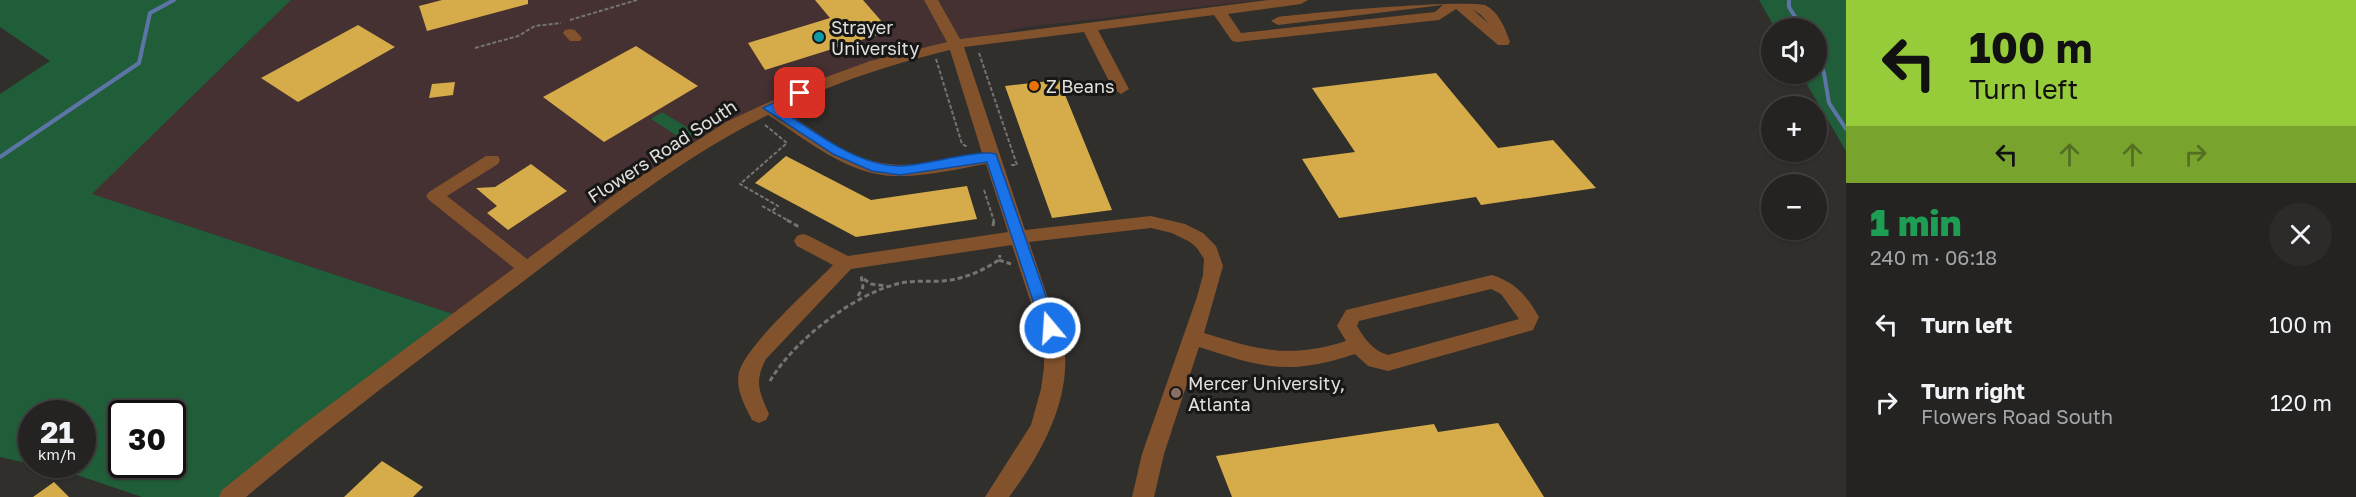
<!DOCTYPE html>
<html lang="en">
<head>
<meta charset="utf-8">
<style>
  body { margin:0; font-family:"Golos Text",sans-serif; background:#2c2b2a; color:#f1f3f6; height:100vh; display:flex; flex-direction:column; font-size:22px; white-space:nowrap }
  * { box-sizing:border-box; margin:0 }
  p { font-size:20px; color:#a3a4a5 }
  .icon { flex:none; width:33px; height:33px; fill:none; stroke:currentColor; stroke-width:2; stroke-linecap:round; stroke-linejoin:round }
  .map { position:relative; flex:1; overflow:hidden }
  .panel { display:flex; flex-direction:column; background:#242321; width:510px }
  .panel>* { flex:none }
  .top-card { background:#96cc39; color:#111; overflow:hidden }
  .tools { position:absolute; left:1761px; top:18px; display:grid; gap:12px }
  .tools a { display:grid; place-items:center; width:66px; height:66px; border-radius:50%; background:#242321; box-shadow:0 2px 4px #0004,0 0 0 2px #41403f; font-size:30px }
  .speed { position:absolute; left:18px; top:400px; display:flex; gap:12px; font-size:30px; font-weight:700; text-align:center }
  .speed>* { display:grid; place-content:center; width:78px; height:78px; border-radius:50%; background:#242321; box-shadow:0 2px 4px #0004,0 0 0 2px #41403f; line-height:1 }
  .speed small { font-size:15px; font-weight:400 }
  .speed .limit { border:3px solid #111; border-radius:9px; background:#fff; color:#111 }
  .pin { position:absolute; display:grid; place-items:center; width:51px; height:51px; color:#fff; margin:-26px; border-radius:12px; box-shadow:0 3px 9px #0006 }
  .me { position:absolute; width:66px; margin:-33px; rotate:342deg; stroke-linejoin:round; filter:drop-shadow(0 0 4px #0008) }
  .turn { display:flex; align-items:center; gap:21px; height:126px; padding:0 24px; font-size:27px }
  .turn .icon { width:78px; height:78px; stroke-width:2.5 }
  .turn b { display:block; font-size:42px; line-height:51px }
  .lanes { display:flex; align-items:center; height:57px; padding:0 24px; background:#0003; justify-content:center; gap:30px; direction:ltr }
  .lanes .off { opacity:.35 }
  .round { display:grid; place-items:center; flex:none; width:63px; height:63px; border-radius:32px; background:#2c2b2a }
  .headline { display:flex; align-items:center; justify-content:space-between; height:102px; padding:0 24px }
  h1 { font-size:36px; font-weight:800; line-height:45px; color:#1e9e55 }
  ul { padding:0; list-style:none }
  li { display:flex; align-items:center; gap:18px; height:78px; padding:0 24px }
  li div { flex:1 }
  li b { display:block; font-size:22px }
  li em { font-style:normal }
  main { display:flex; flex:1; min-height:0 }
  .map>svg:first-child { display:block }
  .commercial { fill:#453032 }
  .green { fill:#205e39; fill-rule:evenodd }
  .lines { fill:none; stroke-linecap:round; stroke-linejoin:round }
  .stream { stroke:#5d74a6; stroke-width:4 }
  .building { fill:#d5ac49 }
  .path-far1 { stroke:#757472; stroke-width:2; stroke-dasharray:4 2; stroke-linecap:butt }
  .path { stroke:#757472; stroke-width:3; stroke-dasharray:5 3; stroke-linecap:butt }
  .minor { fill:#82522c; fill-rule:evenodd }
  .route { fill:#1a73e8; stroke:#114b97; stroke-width:1.5 }
  .culture-dot { fill:#0f9aa8; stroke:#171716; stroke-width:2 }
  .food-dot { fill:#e8710a; stroke:#171716; stroke-width:2 }
  .education-dot { fill:#8d6e63; stroke:#171716; stroke-width:2 }
  .labels { text-anchor:middle; dominant-baseline:central; stroke-width:6; stroke-linejoin:round; paint-order:stroke }
  .poi-label { font-size:18px; fill:#e1e0df; stroke:#171716; text-anchor:start }
  .street-label { font-size:18px; fill:#e1e0df; stroke:#171716 }
</style>
</head>
<body>
<main>
<div class="map">
<svg width="1846" height="497" viewBox="0 0 1846 497">
  <rect width="100%" height="100%" fill="#302f2c"/>
  <path class="commercial" d="M291,0H1259L1026,27L910,53L753,110L465,318L91,194Z"/>
  <path class="green" d="M0,0H291L92,194L465,318L225,497H142L77,475L35,465H82V414H32L31,464L0,457V94L50,61L0,27ZM122,414H172V465H122Z
    M1759,0H1846V151L1801,74H1816V28H1775Z
    M662,112L696,133L685,141L651,119Z"/>
  <g class="lines">
    <path class="stream" d="M1789,0V7L1802,28
      M1816,53L1824,73L1829,103L1846,129
      M0,157L139,63L150,13L174,0"/>
  </g>
  <path class="building" d="M442,0H528V4L427,31L419,6Z
    M815,0H863L890,31L765,70L748,43L830,18Z
    M358,25L395,47L298,102L261,78Z
    M636,46L698,86L604,142L543,97Z
    M1436,73L1498,148L1553,140L1596,188L1481,205L1476,197L1339,218L1302,159L1355,152L1312,88Z
    M1059,80L1112,210L1052,218L1005,86Z
    M455,82L453,95L429,98L432,84Z
    M786,156L871,200L967,186L977,219L856,237L755,183Z
    M531,164L567,191L508,230L487,213L497,206L476,188L495,187Z
    M1498,423L1544,497H1232L1216,456L1434,424L1438,432Z
    M382,461L423,487L413,497H344Z
    M54,482L69,497H33Z"/>
  <g class="lines">
    <path class="path-far1" d="M570,20L637,0
      M475,48L518,36L535,26L561,23
      M979,53L1017,165H1012L1013,167
      M936,59L962,144L968,147
      M765,125L787,143L740,184L778,206L772,211
      M984,190L994,221
      M762,206L789,221"/>
    <path class="path" d="M787,220L801,228
      M993,226L994,220
      M999,260L1011,264
      M864,279L871,284L887,286
      M858,296L863,287L861,275
      M770,381C794,340 855,293 901,283C916,280 929,282 943,281C964,279 982,271 999,260L1000,255"/>
    <path class="minor" d="M924,0H938L960,39L1268,0H1308L1301,4L1228,14L1241,33L1435,12L1443,5L1278,25L1271,21L1278,17C1318,12 1455,0 1485,5C1499,12 1505,28 1510,42L1508,45H1498L1456,9L1439,20L1237,42L1232,41L1214,15L1098,30L1129,89L1121,94L1113,89L1084,32L964,47L1025,230L1151,216L1185,224L1203,233L1216,246L1223,266L1204,333C1259,350 1289,359 1346,341L1337,326L1346,310L1492,275C1515,282 1527,296 1539,317L1533,330L1388,371L1368,366L1355,354C1288,376 1264,368 1199,347L1164,454L1154,497H1132L1142,454L1197,297L1203,275L1204,259L1197,248L1190,242L1172,233L1151,228L1029,242C1037,266 1045,289 1053,313C1057,322 1062,333 1064,343C1072,400 1041,454 1009,497H985L1031,425L1041,389L1044,367V343L1012,245L851,269L766,359C754,382 759,391 769,414L766,420L759,423L752,420C745,406 735,389 739,372C747,344 811,288 833,265L797,246L794,241L797,236L803,234L809,236L848,256L1008,232L986,164C956,169 925,177 895,176C847,175 807,140 768,115C680,158 603,221 525,280C431,351 336,421 246,497H219L222,490L304,424L514,268L429,200L426,196L429,192L486,156H498L500,160L498,164L447,196L527,259L629,184L726,122L810,83L870,61L947,42ZM1472,9L1481,15L1489,24ZM950,50L982,153C950,159 915,169 882,163C845,157 812,128 781,109C838,81 889,65 950,50ZM1491,289L1501,294L1519,319L1388,355C1373,351 1364,338 1357,326L1359,321Z
      M570,29L575,30L582,38L580,41H570L563,33L565,30Z"/>
  </g>
  <path class="route" d="M800,90L804,91V96L778,108C814,131 855,165 899,166C924,166 976,149 996,154L1057,328L1055,332H1045L1042,328L987,162L900,175L872,171L833,154L763,108Z"/>
  <circle class="culture-dot" cx="819" cy="37" r="6"/>
  <circle class="food-dot" cx="1034" cy="86" r="6"/>
  <circle class="education-dot" cx="1176" cy="393" r="6"/>
  <g class="labels">
    <g class="poi-label">
      <text x="831" y="27">Strayer<tspan x="831" dy="21">University</tspan></text>
      <text x="1046" y="86">Z Beans</text>
      <text x="1188" y="383">Mercer University,<tspan x="1188" dy="21">Atlanta</tspan></text>
    </g>
    <g class="street-label">
      <text transform="translate(662 151) rotate(-33)">Flowers Road South</text>
    </g>
  </g>
</svg>
<div class="tools">
<a><svg class="icon" aria-label="sound" viewBox="0 0 24 24"><path d="M4 9h4l5-4v14l-5-4H4zM17 9q2 3 0 6"/></svg></a>
<a>+</a>
<a>−</a>
</div>
<div class="speed"><div>21<small>km/h</small></div><div class="limit">30</div></div>
<div class="pin" style="left:800px;top:93px;background:#d93025"><svg class="icon" aria-label="arrive" viewBox="0 0 24 24"><path d="M6 21V4h12l-3 4 3 4H6"/></svg></div>
<svg class="me" style="left:1050px;top:328px" viewBox="-20 -20 40 40"><circle r="17" fill="#1a73e8" stroke="#fff" stroke-width="3"/><path d="M0-11L8 9 0 5-8 9z" fill="#fff"/></svg>
</div>
<section class="panel">
<div class="top-card">
<div class="turn"><svg class="icon" aria-label="left" viewBox="0 0 24 24"><path d="M17 20v-9H6M10 6l-5 5 5 5"/></svg><div><b>100 m</b>Turn left</div></div>
<div class="lanes"><svg class="icon" aria-label="left" viewBox="0 0 24 24"><path d="M17 20v-9H6M10 6l-5 5 5 5"/></svg><svg class="icon off" aria-label="ahead" viewBox="0 0 24 24"><path d="M12 20V5M6 11l6-6 6 6"/></svg><svg class="icon off" aria-label="ahead" viewBox="0 0 24 24"><path d="M12 20V5M6 11l6-6 6 6"/></svg><svg class="icon off" aria-label="right" viewBox="0 0 24 24"><path d="M7 20v-9h11M14 6l5 5-5 5"/></svg></div>
</div>
<div class="headline"><div><h1>1 min</h1><p>240 m · 06:18</p></div><a class="round"><svg class="icon" aria-label="close" viewBox="0 0 24 24"><path d="M6 6l12 12M18 6L6 18"/></svg></a></div>
<ul>
<li><svg class="icon" aria-label="left" viewBox="0 0 24 24"><path d="M17 20v-9H6M10 6l-5 5 5 5"/></svg><div><b>Turn left</b></div><em>100 m</em></li>
<li><svg class="icon" aria-label="right" viewBox="0 0 24 24"><path d="M7 20v-9h11M14 6l5 5-5 5"/></svg><div><b>Turn right</b><p>Flowers Road South</p></div><em>120 m</em></li>
</ul>
</section>
</main>
</body>
</html>
